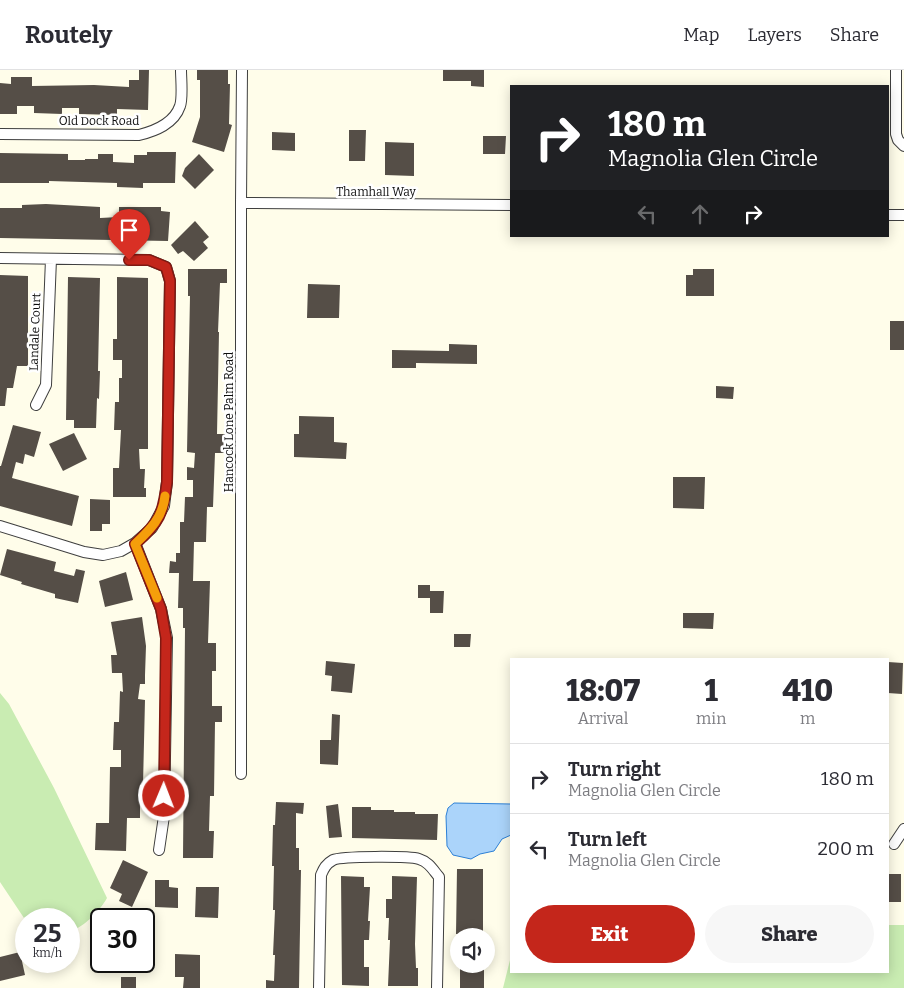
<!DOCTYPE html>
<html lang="en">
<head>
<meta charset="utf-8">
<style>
  body { margin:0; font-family:Bitter,serif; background:#f7f7f7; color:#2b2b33; height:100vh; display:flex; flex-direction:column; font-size:19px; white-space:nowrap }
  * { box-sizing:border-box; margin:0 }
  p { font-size:16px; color:#7c7c81 }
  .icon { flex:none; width:28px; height:28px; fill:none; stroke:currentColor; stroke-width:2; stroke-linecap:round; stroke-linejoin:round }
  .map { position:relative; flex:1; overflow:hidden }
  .details { position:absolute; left:510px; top:588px; width:379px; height:315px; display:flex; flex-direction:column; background:#fff; border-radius:0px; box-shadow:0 2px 12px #0003 }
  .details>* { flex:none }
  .guide { position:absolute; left:510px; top:15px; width:379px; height:152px; border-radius:0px; box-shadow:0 2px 12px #0003; background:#202124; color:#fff; overflow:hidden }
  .buttons { position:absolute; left:450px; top:858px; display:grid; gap:10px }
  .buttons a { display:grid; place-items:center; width:45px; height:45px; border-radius:50%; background:#fff; box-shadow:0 2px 12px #0003; font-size:25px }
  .speed { position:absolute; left:15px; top:838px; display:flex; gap:10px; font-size:25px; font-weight:700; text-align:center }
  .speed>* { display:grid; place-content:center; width:65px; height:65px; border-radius:50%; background:#fff; box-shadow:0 2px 12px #0003; line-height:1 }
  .speed small { font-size:12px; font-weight:400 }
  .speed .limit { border:2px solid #111; border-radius:8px; background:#fff; color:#111 }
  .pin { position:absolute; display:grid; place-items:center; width:42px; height:42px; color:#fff; margin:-51px -21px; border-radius:50% 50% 50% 0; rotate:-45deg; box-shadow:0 0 5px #0007 }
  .pin .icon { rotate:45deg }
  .me { position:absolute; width:55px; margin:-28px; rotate:1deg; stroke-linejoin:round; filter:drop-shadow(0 0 4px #0008) }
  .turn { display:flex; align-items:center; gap:18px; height:105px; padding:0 15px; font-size:22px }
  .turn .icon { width:65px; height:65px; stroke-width:2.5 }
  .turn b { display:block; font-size:35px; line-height:42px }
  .lanes { display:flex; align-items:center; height:48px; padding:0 15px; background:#0003; justify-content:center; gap:25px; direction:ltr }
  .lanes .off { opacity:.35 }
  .eta { display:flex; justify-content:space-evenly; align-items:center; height:85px; text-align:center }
  .eta b { font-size:30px; font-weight:800; line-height:35px }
  .action { display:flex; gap:10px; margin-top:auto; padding:10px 15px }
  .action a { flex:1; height:58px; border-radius:30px; background:#c4261b; color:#fff; font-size:20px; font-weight:800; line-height:58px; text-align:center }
  .action a+a { background:#f7f7f7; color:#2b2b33 }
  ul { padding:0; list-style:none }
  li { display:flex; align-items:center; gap:15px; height:70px; padding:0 15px; border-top:1px solid #e1e1e2 }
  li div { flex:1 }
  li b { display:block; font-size:19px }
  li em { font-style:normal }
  header { display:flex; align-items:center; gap:30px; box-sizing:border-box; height:70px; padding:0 25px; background:#fff; border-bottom:1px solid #e1e1e2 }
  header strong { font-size:24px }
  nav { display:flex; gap:28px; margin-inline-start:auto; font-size:18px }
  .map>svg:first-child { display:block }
  .green { fill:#c9ecb2 }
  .water { fill:#abd4fa; stroke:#2d80d6 }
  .building { fill:#554e47 }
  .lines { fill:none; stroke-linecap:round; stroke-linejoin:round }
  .street-casing { stroke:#3f3f3f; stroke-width:12 }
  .street { stroke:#fff; stroke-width:10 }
  .route-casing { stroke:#7f1912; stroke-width:12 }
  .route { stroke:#c4261b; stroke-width:9 }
  .slow { stroke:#f59e0b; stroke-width:9 }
  .labels { text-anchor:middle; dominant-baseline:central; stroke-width:5; stroke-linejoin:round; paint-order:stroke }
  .street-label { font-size:12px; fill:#0c0c0c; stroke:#fff }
</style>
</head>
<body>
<header>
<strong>Routely</strong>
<nav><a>Map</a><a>Layers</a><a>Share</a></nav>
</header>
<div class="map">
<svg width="904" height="918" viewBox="0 0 904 918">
  <rect width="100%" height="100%" fill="#fffdea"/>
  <path class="green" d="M0,623L9,634L54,718L107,828C99,842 84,857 69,862V849H26V851L0,812Z
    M888,855H904V918H503L511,886V901H888Z"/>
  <path class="water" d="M454,733L511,734V765L502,769L494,781L480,784L471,789L453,785L447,776L446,746L448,738Z"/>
  <path class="building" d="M139,0H149L148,40L117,39V45L79,44V38H62V44L34,43V36H17V44H0V13L11,14V7H32V16L94,15L129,17V10H139Z
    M197,0H228V14H230L229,54L232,55L224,82L192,72L200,47V10H197Z
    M443,0H484V17L471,16V11H443Z
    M349,60H366L365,91H349Z
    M272,62L295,63V81L272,80Z
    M483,66H506L505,84H483Z
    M385,72L414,73V106L385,105Z
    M147,82H176L175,113H143V118L117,117V113L49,111V113H0V83L68,84V90H85V89H98V84H113V92L134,93V85H147Z
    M199,84L214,100L195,119L182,106L185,98Z
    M46,134L100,137V148L119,147V137H161V141L170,142L168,171L0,168V138H22V135Z
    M195,151L209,167L203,172L208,178L194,191L183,181L178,184L171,175Z
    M188,199H227V213H220L218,262H219L217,364H226V383H215L213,437H207L206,472H194L193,511H210L208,573H216V601H212V636H222V652H215L214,726H210L209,761H214L213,788H183L185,558H183V538H178L179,503H169L170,491L176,492V483H180V452H184L185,427H193V410H187V397L194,398L195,383L187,382L190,226H188Z
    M693,199H714V226H686V205H693Z
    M0,205L28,206V296H17L13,318H7L5,336H0Z
    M68,207L100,208L98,301H100L99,329L97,328L96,358H74V350H66Z
    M117,207L148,208V379H139L140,399H145L144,418H146V427H113V398H119L121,360H114L115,332H119V308H122V290H113V269H117Z
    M308,214L340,215L339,248H307Z
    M890,251H904V280H890Z
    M449,274L477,275V294L416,293V298H392V280L449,281Z
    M716,316L734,317L733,329L716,328Z
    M299,346L334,347V372L347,373L346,389L294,387V364H299Z
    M13,355L41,362L34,387L25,384L23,394L16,392L12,408L79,426L72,456L0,436V396H1Z
    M74,363L87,389L63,401L49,374Z
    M673,407H705L704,439L673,438Z
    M90,429L110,430V454H102V461H90Z
    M7,479L56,492L54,501L74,506L76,499L85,501L78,533L55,528V524L21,514L22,512L0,505Z
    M126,502L133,530L105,537L99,511Z
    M418,515H430V521H444L443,543H430V528H418Z
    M683,543H714L713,559L683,558Z
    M142,547L146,576L145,605V614H140L138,629L145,630L143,715H140V748H127L126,781L95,780L96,753H109L110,697H121V680H113L114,652H119L120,621L123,622L122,603H112L111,585H117L111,552Z
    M454,564H471L470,577H454Z
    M326,591L355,594L352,623L331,621L332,606L325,605Z
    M888,592L903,593L902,624L888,623Z
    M332,644L340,645L338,695L320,694V670H331Z
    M276,732L304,733L303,744L296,743V778H299V800H301L299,918H266V910L274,911L275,885H273L275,840H273L274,796H272L273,755H275Z
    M338,734L342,767L329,768L326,736Z
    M352,737H371V740H394V742H415V744H438L437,770L352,768Z
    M123,790L148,802L132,837L119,831L122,824L110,818Z
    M457,799H483V865L456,864Z
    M889,804H901V832H888V808H889Z
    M341,806L364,807V817H370L368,851H370L369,870H364V897H369V916L342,915Z
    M392,806L417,807L415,874L416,898H418V916H388L390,870H388L389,848H386V829H392Z
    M155,810H169V817L178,818V838L155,837Z
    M196,817H219L218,848L195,847Z
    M20,882L25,905L0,911V887Z
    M175,884L200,885V918H183L184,907H175Z
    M460,894H484V918H460Z
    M121,907H136V918H121Z"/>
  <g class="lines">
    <defs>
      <path id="street" d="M896,0V64L898,70L904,76
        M0,64L139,65C155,61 174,54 180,36C183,28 181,9 181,0
        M241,133L511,135
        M888,145H904
        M0,188L149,190L166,197L170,211L167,412L164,436L152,458L135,473L121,481L103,485L84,482L0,456
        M36,335L46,315L51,189
        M135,473L161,539L167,568L164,746L159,780
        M241,704V133L242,0
        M894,774L904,759
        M319,918L321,805C324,798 326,794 333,790C342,786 409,786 419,789C429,792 433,800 439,807L437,918"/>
    </defs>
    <use href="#street" class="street-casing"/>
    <use href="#street" class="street"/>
  </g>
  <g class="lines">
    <defs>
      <path id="route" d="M129,190H149L166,197L170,211L167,412C163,444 160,452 135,474L161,539L166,568L164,726"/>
    </defs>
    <use href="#route" class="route-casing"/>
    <use href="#route" class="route"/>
    <path class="slow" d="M157,528L135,474C150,460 163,447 165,426"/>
  </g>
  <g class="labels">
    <g class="street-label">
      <text x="99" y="51">Old Dock Road</text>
      <text x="376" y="122">Thamhall Way</text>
      <text transform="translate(35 262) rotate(-88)">Landale Court</text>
      <text transform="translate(229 352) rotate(-90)">Hancock Lone Palm Road</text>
    </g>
  </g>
</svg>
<div class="buttons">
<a><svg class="icon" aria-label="sound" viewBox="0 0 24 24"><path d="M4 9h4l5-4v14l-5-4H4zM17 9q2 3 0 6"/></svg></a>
</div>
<div class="speed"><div>25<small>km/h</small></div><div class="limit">30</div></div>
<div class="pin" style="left:129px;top:190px;background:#d93025"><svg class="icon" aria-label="arrive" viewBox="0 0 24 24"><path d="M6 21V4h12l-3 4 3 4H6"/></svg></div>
<svg class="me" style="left:164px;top:726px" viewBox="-20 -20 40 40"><circle r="17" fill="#c4261b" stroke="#fff" stroke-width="3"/><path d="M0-11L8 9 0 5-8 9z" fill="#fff"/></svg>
<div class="guide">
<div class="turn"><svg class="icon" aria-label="right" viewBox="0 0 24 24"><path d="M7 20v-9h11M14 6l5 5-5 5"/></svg><div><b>180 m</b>Magnolia Glen Circle</div></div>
<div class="lanes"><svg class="icon off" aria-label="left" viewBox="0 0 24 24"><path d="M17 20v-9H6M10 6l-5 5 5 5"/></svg><svg class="icon off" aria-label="ahead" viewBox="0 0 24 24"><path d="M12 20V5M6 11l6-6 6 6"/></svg><svg class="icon" aria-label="right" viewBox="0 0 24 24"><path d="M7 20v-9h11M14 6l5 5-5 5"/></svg></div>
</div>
<section class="details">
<div class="eta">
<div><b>18:07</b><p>Arrival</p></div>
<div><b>1</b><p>min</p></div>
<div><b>410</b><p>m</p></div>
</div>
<ul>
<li><svg class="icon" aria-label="right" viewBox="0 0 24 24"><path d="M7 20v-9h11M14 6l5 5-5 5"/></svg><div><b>Turn right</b><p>Magnolia Glen Circle</p></div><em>180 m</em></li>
<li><svg class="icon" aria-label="left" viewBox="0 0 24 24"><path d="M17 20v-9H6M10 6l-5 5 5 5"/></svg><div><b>Turn left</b><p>Magnolia Glen Circle</p></div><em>200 m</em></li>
</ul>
<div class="action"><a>Exit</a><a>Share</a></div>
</section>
</div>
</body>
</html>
